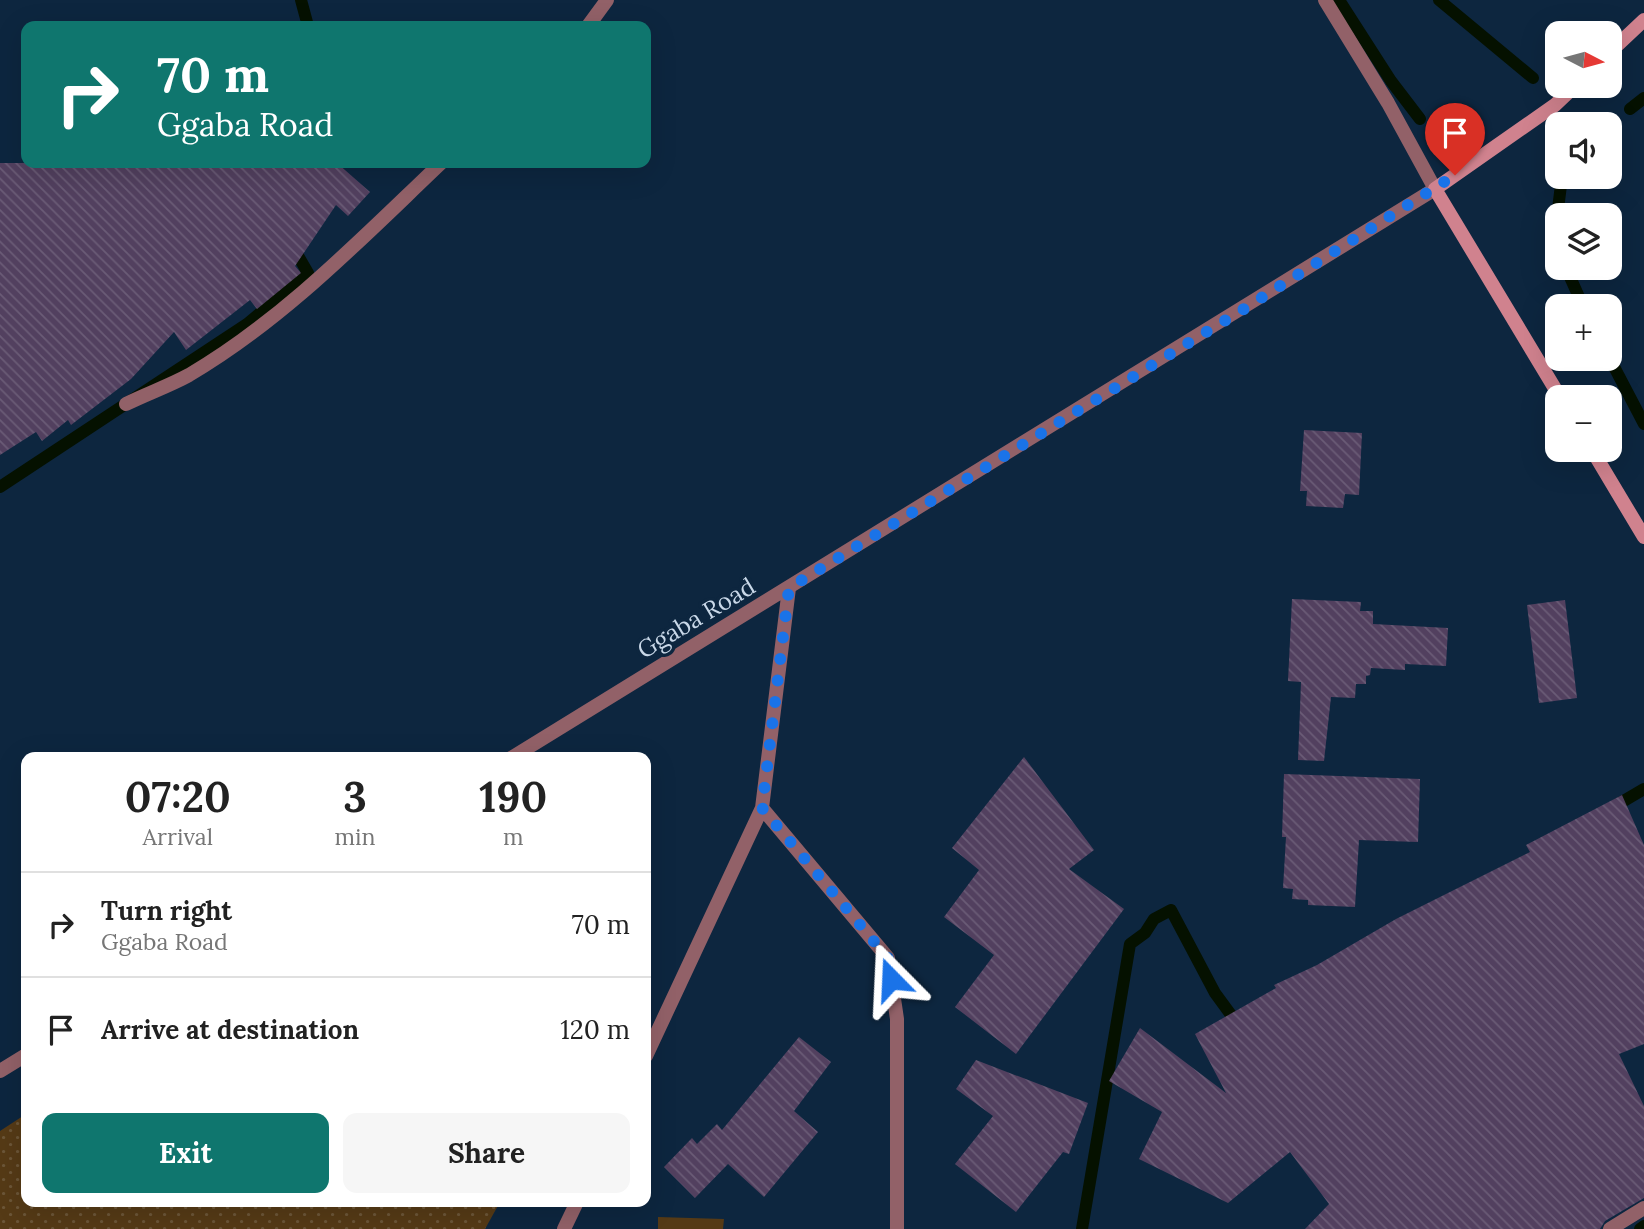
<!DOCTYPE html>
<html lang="en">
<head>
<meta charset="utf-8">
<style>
  body { margin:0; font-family:Lora,serif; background:#f6f6f6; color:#222; height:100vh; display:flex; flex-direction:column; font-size:26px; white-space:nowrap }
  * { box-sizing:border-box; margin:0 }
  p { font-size:23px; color:#767676 }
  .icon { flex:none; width:38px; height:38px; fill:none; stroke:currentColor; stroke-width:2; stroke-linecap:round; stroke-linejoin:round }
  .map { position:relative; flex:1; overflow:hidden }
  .panel { position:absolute; left:21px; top:752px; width:630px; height:455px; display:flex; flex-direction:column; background:#fff; border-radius:14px; box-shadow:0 7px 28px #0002 }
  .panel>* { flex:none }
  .guide { position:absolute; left:21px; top:21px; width:630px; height:147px; border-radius:14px; box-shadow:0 7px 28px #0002; background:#0f766e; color:#fff; overflow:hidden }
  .needle { width:46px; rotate:96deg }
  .controls { position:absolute; left:1545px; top:21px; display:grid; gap:14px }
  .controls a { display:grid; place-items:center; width:77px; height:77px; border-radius:14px; background:#fff; box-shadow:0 7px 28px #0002; font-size:35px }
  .pin { position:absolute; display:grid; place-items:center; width:60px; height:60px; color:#fff; margin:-72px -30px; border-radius:50% 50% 50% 0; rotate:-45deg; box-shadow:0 0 7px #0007 }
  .pin .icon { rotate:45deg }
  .me { position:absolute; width:77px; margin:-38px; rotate:339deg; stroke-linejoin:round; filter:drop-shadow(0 0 5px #0008) }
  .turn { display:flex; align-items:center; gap:24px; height:147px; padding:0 21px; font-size:32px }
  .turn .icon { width:91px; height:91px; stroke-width:2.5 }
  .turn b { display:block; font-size:49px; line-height:60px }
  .eta { display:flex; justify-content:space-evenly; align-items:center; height:119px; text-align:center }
  .eta b { font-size:42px; font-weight:700; line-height:49px }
  .action { display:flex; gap:14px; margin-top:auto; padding:14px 21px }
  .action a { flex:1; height:80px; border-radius:14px; background:#0f766e; color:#fff; font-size:28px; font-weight:700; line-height:80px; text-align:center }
  .action a+a { background:#f6f6f6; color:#222 }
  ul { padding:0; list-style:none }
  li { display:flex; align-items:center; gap:21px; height:105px; padding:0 21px; border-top:2px solid #e0e0e0 }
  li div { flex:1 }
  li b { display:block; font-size:26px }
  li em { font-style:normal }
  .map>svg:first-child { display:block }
  .grass { fill:url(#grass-dots) }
  .garden { fill:#553a16 }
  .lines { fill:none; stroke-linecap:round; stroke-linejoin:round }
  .stream { stroke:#051100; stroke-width:12 }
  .building { fill:url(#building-back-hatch) }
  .lane { stroke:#926168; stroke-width:14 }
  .street { stroke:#926168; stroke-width:14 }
  .secondary { stroke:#d0828e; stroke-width:14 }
  .route { stroke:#1a73e8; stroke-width:12; stroke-dasharray:0 21.6 }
  .labels { text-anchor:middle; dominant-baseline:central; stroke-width:7; stroke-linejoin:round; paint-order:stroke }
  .street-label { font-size:24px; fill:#c9d8e8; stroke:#0d263f }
</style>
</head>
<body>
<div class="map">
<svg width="1644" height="1229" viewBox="0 0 1644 1229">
  <defs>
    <pattern id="grass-dots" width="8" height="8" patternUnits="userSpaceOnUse" patternTransform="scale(1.75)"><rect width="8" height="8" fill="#553a16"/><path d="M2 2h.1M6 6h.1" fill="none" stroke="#6c5638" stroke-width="1.8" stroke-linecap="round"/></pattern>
    <pattern id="building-back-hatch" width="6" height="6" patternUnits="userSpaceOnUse" patternTransform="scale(1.75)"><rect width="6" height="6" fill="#52405f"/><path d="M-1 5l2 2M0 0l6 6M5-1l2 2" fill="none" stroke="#6a5b76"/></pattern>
  </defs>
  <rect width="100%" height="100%" fill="#0d263f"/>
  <path class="grass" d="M26,1114V1202H500L485,1229H0V1131Z"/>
  <path class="garden" d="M658,1217L724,1219L723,1229H658Z"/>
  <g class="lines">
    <path class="stream" d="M301,0L308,26
      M1339,0L1391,81L1420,119
      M1439,0L1533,78
      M1630,109L1644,98
      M1558,235L1556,225L1562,177
      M1566,268L1583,306
      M1610,359L1644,424
      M0,487L247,324L308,273L297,254L290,250
      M1610,809L1644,789
      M1082,1229L1130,944L1145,933L1154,919L1171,910L1215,993L1237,1023L1239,1019
      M1640,1229L1644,1226"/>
  </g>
  <path class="building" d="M0,163H337L370,192L348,216L336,205L295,266L301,273L257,309L250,300L186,350L174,332L131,379L71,425L68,420L42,441L36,432L0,455Z
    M1304,430L1362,433L1359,495L1345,494L1343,508L1306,506L1307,491H1300Z
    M1292,599L1361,602L1360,611H1373V624L1448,628L1446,666L1405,664V670L1371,668L1370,675L1366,676V684H1356L1355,698L1331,697L1324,761L1298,760L1301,682L1288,681Z
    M1565,600L1577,698L1539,703L1527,605Z
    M1024,757L1094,850L1069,869L1124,909L1016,1054L955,1007L994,955L944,917L979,870L952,848Z
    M1284,774L1420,779L1418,842L1359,840L1355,907L1308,905V900L1292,899L1293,889L1283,888L1286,837H1282Z
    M1622,795L1644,845V1044L1619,1054L1644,1106V1198L1605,1221L1600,1229H1305L1329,1204L1290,1152L1228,1203L1139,1159L1162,1112L1109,1081L1140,1028L1226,1093L1195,1034L1276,988L1274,985L1317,965L1396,919L1530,852L1526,845Z
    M799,1037L831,1062L794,1111L818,1132L764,1197L728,1164L695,1198L664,1167L692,1138L697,1144L717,1124L722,1130Z
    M976,1060L1088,1103L1069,1154L1063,1152L1016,1212L955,1164L993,1116L956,1089Z"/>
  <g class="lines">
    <path class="lane" d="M1325,0L1388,103L1435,189
      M588,26L607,0
      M126,404C146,394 169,386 189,375C283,320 362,238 441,163"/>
    <path class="street" d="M511,758L1435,189
      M762,808L888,958L897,1019V1229
      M646,1056L762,808L789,588
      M0,1071L26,1055
      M564,1229L577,1202
      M1610,1229L1644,1208"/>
    <path class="secondary" d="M1610,52L1644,20
      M1560,397L1435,189L1555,105L1575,86
      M1592,450L1644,537"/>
  </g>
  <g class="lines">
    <path class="route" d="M891,979L888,958L762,808L789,588L1247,307L1455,175"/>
  </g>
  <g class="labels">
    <g class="street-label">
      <text transform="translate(696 618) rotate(-31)">Ggaba Road</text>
    </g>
  </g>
</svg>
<div class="controls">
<a><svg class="needle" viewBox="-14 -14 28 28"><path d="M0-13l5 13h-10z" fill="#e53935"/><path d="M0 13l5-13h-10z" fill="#767676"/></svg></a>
<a><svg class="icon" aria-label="sound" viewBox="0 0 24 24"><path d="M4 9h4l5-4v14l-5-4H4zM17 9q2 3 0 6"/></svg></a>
<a><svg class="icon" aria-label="layers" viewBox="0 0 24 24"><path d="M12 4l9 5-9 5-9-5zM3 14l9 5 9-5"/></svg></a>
<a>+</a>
<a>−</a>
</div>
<div class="pin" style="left:1455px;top:175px;background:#d93025"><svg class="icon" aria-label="arrive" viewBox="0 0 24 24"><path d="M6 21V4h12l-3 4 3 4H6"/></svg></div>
<svg class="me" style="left:891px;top:979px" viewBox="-20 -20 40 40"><path d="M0-17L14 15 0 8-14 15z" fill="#1a73e8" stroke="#fff" stroke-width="4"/></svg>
<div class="guide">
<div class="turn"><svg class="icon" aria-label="right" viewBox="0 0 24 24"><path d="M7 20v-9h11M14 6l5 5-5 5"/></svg><div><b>70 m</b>Ggaba Road</div></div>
</div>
<section class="panel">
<div class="eta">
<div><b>07:20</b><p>Arrival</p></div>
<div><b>3</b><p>min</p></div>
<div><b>190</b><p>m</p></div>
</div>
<ul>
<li><svg class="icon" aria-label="right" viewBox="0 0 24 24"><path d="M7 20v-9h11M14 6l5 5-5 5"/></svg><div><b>Turn right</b><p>Ggaba Road</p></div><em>70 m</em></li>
<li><svg class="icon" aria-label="arrive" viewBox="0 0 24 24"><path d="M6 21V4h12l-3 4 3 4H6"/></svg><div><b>Arrive at destination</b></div><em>120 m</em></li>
</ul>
<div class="action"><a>Exit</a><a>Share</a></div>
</section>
</div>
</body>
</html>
